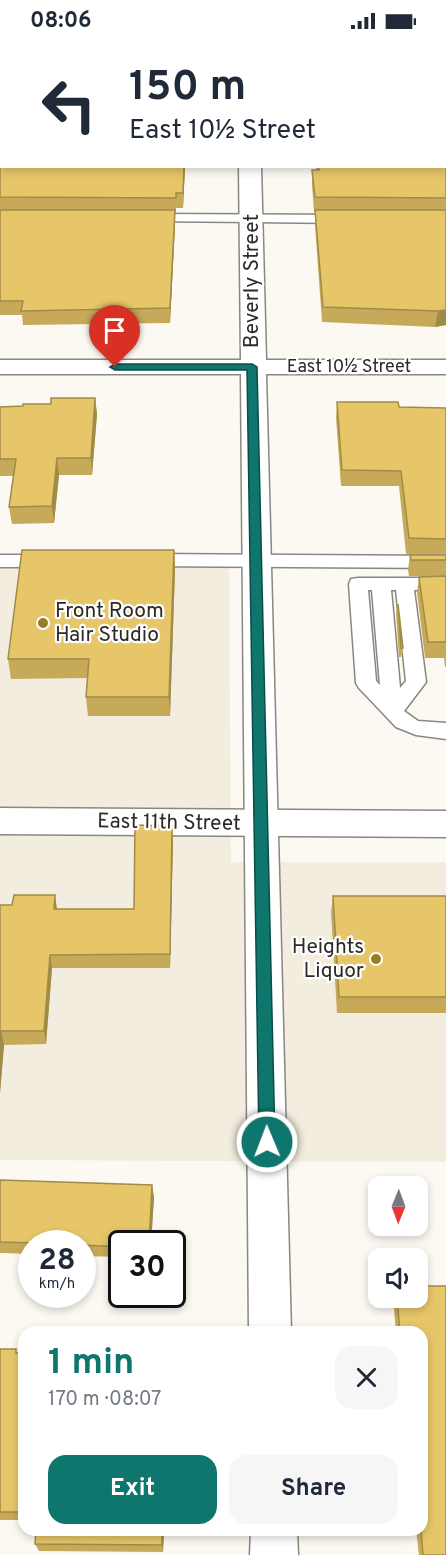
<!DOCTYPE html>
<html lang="en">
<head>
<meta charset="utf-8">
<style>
  body { margin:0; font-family:Overpass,sans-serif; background:#f6f6f7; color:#1f2937; height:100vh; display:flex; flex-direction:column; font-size:22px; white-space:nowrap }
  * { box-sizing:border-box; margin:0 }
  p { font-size:20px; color:#747a83 }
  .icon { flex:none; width:33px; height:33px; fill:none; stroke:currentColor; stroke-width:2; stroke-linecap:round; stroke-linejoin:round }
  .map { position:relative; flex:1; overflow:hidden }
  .panel { position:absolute; left:18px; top:1284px; width:410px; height:210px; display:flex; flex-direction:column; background:#fff; border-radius:18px; box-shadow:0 3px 9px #0003 }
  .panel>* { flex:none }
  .banner { position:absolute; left:0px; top:0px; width:447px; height:126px; box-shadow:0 3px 9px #0003; background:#fff; color:#1f2937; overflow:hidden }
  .needle { width:39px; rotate:181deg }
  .tools { position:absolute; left:368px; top:1134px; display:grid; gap:12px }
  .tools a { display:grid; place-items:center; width:60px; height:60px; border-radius:12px; background:#fff; box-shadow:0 3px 9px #0003; font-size:30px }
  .speed { position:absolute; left:18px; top:1188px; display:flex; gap:12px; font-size:30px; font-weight:700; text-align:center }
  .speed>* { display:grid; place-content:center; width:78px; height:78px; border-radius:50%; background:#fff; box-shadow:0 3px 9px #0003; line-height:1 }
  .speed small { font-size:15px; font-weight:400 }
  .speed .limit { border:3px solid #111; border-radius:9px; background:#fff; color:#111 }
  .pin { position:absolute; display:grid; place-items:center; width:51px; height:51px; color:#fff; margin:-62px -26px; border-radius:50% 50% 50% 0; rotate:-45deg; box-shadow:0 0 6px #0007 }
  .pin .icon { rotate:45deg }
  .me { position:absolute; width:66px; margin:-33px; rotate:359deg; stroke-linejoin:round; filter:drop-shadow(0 0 4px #0008) }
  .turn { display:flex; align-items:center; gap:21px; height:126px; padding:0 30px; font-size:27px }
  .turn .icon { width:78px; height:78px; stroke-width:2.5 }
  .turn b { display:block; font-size:42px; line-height:51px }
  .round { display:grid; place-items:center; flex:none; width:63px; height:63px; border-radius:18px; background:#f6f6f7 }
  .overview { display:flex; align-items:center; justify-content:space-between; height:102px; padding:0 30px }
  h1 { font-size:36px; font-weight:700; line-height:45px; color:#0f766e }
  .button { display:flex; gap:12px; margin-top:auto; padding:12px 30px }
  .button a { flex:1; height:69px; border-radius:18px; background:#0f766e; color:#fff; font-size:24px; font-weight:700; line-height:69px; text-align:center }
  .button a+a { background:#f6f6f7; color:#1f2937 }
  .status { display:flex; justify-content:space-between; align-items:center; height:42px; padding:0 30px; background:#fff; direction:ltr }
  .status svg { height:16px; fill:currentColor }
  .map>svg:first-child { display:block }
  .built { fill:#f2eddf }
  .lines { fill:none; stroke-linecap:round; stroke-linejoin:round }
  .lane-casing { stroke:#898781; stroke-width:3 }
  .street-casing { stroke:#898781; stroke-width:3 }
  .secondary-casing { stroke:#898781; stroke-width:3 }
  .lane { fill:#fff; fill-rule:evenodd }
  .street { fill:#fff; fill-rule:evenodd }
  .secondary { fill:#fff; fill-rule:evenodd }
  .wall { fill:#c6aa59 }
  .shaded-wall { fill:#a18b49 }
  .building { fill:#e6c668; stroke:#a18b49; stroke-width:1.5 }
  .route { fill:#0f766e; stroke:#0a4d48; stroke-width:1.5 }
  .poi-dot { fill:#977d25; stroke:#fff; stroke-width:2 }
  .labels { text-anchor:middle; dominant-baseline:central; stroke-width:4.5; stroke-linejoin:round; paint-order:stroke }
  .far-street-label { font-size:18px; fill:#2b2a27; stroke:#fff }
  .street-label { font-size:21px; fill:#2b2a27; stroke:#fff }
  .poi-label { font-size:21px; fill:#2b2a27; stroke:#fff; text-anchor:start }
</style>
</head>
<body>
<div class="status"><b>08:06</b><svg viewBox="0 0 49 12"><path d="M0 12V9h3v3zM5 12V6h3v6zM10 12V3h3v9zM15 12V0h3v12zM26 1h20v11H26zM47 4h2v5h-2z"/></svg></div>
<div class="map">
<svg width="446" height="1513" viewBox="0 0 446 1513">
  <rect width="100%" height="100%" fill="#fbf9f2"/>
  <path class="built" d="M0,524H229L231,820H446V1120L0,1118Z"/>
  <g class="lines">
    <defs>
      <path id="lane" d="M148,172L344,173L351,177L344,181L143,179L141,176L143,173Z
        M148,512L446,514V526L148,524L142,522L139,518L142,514Z
        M0,513H47L53,515L56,519L53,523L47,525H0Z
        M358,536H446V548H414L426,640L404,669L418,679L446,681V697L416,693L396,685L359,646L356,641L349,542L351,537ZM368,548H372L380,643L376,639ZM391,548H396L406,639L400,646Z"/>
      <path id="street" d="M238,0H256V2H238Z
        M239,124H261L266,318H446V332H266L291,1290H249L241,332H0V318H241Z
        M251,1488H297L298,1513H250Z"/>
      <path id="secondary" d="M0,766L446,769V795L0,792Z"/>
    </defs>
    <use href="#lane" class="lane-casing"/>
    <use href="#street" class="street-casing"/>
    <use href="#secondary" class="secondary-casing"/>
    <use href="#lane" class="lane"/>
    <use href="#street" class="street"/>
    <use href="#secondary" class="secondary"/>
  </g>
  <path class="wall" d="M0,0H186V2H2V49L0,48Z
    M446,0V283L435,285L322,280L315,183V170H314L312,143V128H316V124H446Z
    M0,49L185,124L183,166H176V170H175V183L170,281L23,283L22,273H0Z
    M95,356L97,372L92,433H59L54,481L12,482L9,465L13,434H0V365L23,364L51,362Z
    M337,360L399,365L446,366V512H406L399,444H341L336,376Z
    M174,508L175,528L170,674H88L86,655L88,636L11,637L8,617Z
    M410,513H446V534H409L408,528Z
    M446,534V625H445L444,616H425L417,550L419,535Z
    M398,562L403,606L401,615H399L396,571Z
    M173,799L170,926H52L46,1002L4,1003L0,1051V863L57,867H134Z
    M333,854H446V971H337L331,870Z
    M0,1138L154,1155L151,1202H122V1215L82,1214V1202H32V1212L0,1211Z
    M417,1244H446V1513H419L416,1488H422V1290H396L393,1256H417Z
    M0,1307L18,1311H24V1478H0Z
    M164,1488L163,1510L39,1509L35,1502Z"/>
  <path class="shaded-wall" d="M184,124H185L183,166V151Z
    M175,168V183L170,281V266Z
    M446,268V283L435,285L438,269Z
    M95,356L97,372L92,433L91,416Z
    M57,416L59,433L54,481L52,464Z
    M174,508L175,528L170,674L169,655Z
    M172,784L173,799L170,926V912Z
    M55,853L57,867H54Z
    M50,913L52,926L46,1002L44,989Z
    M1,989L4,1003L0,1051V1000Z
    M152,1143L154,1155L151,1202H149Z
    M162,1488H164L163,1510L162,1503Z"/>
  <path class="building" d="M0,0H184V2H2V35H0Z
    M311,0H446V156L315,155L312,128H319L318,124H446V2H311Z
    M0,49H2V124H184L183,151H176V156L0,155Z
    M0,168H175L170,266L21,269L23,259H0Z
    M315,168H446V268L438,269L323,265Z
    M51,356H95L91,416H57L52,464L9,465L16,417H0V365L23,364V362H51Z
    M337,360H398L399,365L446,366V497L409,496L401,429L342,428Z
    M22,508H174L169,655H86L89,617H8Z
    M410,513H446V518H411Z
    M446,534V600H428L419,535Z
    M398,562L403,606H401Z
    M135,783L172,784L170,912L50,913L44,989H1L0,1000V863H12L14,853H55L54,867H134Z
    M333,854H446V955H339Z
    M0,1138L152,1143L149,1202H122V1205L82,1203V1202L0,1200Z
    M417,1244H446V1513H423L421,1488L422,1290H400L397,1256H417Z
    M0,1307H16V1311H24V1470H0Z
    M36,1488H162V1503L35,1502Z"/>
  <path class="route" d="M252,322L257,325L275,1100L273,1106L267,1108L261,1106L259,1100L247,328H115L110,325L115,322Z"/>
  <g class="poi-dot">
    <circle cx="43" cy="581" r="6"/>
    <circle cx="376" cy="917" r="6"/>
  </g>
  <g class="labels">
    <g class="far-street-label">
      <text x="349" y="325">East 10½ Street</text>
    </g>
    <g class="street-label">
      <text transform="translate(252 239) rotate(-90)">Beverly Street</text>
      <text transform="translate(169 781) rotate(1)">East 11th Street</text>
    </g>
    <g class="poi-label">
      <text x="55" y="569">Front Room<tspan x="55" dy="24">Hair Studio</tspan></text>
      <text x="364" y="905" text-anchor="end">Heights<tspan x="364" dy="24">Liquor</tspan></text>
    </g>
  </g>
</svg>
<div class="tools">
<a><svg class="needle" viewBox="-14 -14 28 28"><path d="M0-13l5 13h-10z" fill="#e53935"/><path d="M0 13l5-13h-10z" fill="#747a83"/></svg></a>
<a><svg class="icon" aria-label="sound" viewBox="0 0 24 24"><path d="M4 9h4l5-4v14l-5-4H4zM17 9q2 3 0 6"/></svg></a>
</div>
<div class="speed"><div>28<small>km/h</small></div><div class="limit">30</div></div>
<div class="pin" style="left:115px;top:325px;background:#d93025"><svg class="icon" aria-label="arrive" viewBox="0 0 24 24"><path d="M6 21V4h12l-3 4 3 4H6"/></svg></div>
<svg class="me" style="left:267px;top:1100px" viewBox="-20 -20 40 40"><circle r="17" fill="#0f766e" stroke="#fff" stroke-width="3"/><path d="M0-11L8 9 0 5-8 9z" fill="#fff"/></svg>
<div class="banner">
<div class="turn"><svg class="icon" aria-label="left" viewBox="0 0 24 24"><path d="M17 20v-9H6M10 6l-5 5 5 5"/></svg><div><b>150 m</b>East 10½ Street</div></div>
</div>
<section class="panel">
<div class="overview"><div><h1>1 min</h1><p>170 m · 08:07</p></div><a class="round"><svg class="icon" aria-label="close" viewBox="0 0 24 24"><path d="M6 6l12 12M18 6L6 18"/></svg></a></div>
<div class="button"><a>Exit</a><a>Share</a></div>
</section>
</div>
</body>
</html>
